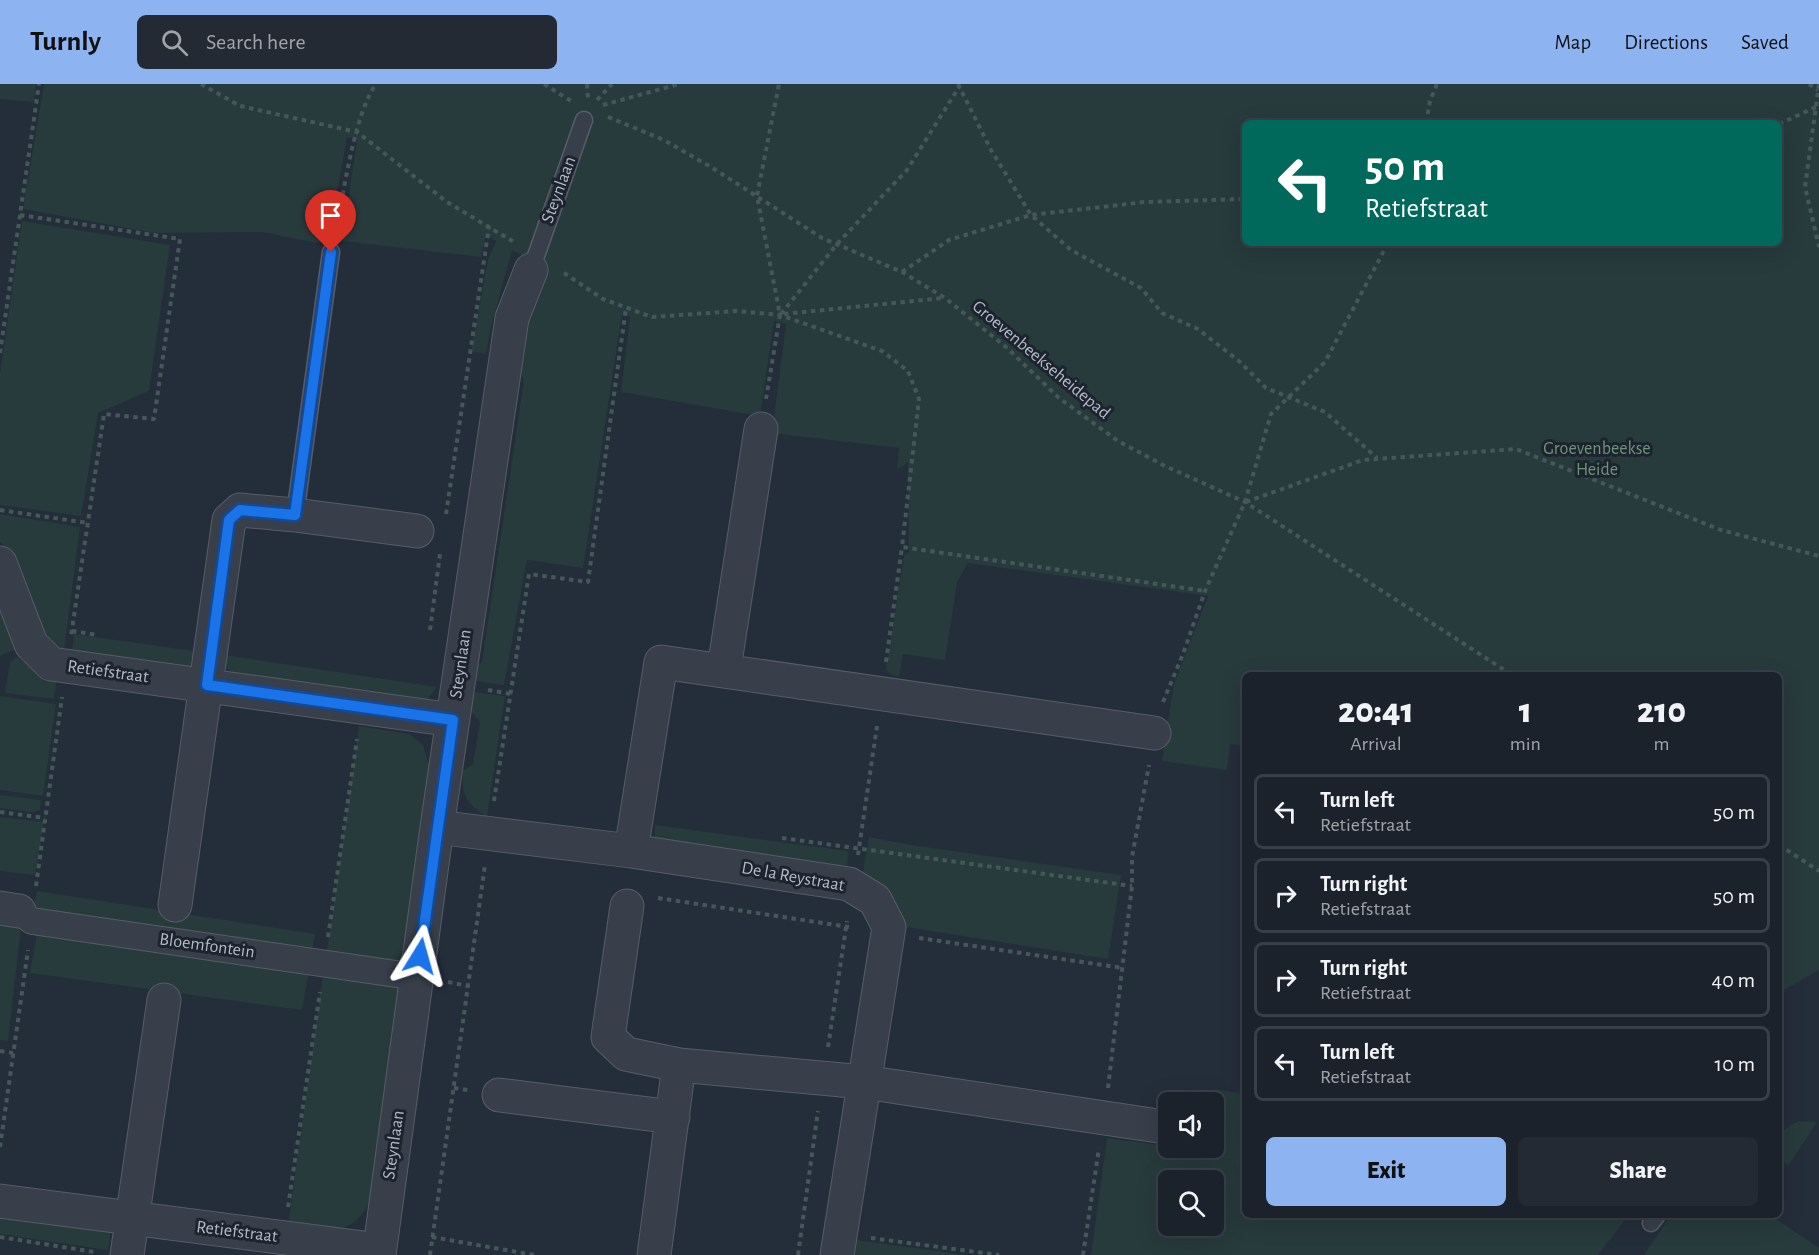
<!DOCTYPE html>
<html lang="en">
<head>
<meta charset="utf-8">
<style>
  body { margin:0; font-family:"Alegreya Sans",sans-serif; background:#242a34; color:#f1f3f6; height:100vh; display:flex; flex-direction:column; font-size:22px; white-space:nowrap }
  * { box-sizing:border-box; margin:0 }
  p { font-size:20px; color:#a0a4a9 }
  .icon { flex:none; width:33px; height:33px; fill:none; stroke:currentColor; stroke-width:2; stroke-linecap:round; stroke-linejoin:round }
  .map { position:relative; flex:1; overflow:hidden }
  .side { position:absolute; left:1242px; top:588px; width:540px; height:546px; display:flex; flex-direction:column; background:#1b222c; border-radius:9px; box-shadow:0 6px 24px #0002,0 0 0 2px #393f48 }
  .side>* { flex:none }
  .banner { position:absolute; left:1242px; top:36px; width:540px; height:126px; border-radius:9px; box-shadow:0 6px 24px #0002,0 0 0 2px #393f48; background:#00695c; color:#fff; overflow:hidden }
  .controls { position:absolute; left:1158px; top:1008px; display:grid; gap:12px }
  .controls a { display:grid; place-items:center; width:66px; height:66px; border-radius:9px; background:#1b222c; box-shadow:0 6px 24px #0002,0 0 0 2px #393f48; font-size:30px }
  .pin { position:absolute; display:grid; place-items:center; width:51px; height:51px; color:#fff; margin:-62px -26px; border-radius:50% 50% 50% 0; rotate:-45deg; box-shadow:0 0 6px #0007 }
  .pin .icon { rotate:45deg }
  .me { position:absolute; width:66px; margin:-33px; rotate:8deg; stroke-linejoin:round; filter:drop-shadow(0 0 4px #0008) }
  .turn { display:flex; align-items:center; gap:21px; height:126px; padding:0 24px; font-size:27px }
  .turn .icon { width:78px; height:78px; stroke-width:2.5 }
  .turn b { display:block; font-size:42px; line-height:51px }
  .eta { display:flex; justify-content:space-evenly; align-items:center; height:102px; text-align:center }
  .eta b { font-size:36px; font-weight:800; line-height:42px }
  .primary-button { display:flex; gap:12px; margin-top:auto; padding:12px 24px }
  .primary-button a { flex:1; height:69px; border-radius:9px; background:#8db3f1; color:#111; font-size:24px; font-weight:800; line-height:69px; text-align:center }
  .primary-button a+a { background:#242a34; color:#f1f3f6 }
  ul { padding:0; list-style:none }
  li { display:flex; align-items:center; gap:18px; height:75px; margin:0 12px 9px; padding:0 12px; border:3px solid #393f48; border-radius:9px }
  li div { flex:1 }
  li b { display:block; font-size:22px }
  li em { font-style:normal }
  header { display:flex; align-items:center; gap:36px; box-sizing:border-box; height:84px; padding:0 30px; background:#8db3f1; color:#111 }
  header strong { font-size:28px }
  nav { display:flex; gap:33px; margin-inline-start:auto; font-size:21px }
  .search { width:420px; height:54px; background:#242a34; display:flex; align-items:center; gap:15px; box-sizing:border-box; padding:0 21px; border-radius:9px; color:#a0a4a9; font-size:22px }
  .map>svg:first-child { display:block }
  .green { fill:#273a3c; fill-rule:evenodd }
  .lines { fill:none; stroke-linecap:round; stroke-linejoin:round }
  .service-casing { stroke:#565d68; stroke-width:19 }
  .pedestrian-casing { stroke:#565d68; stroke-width:28 }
  .minor-casing { stroke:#565d68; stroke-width:35 }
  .path { stroke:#46575a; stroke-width:4; stroke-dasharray:4.5 4.5; stroke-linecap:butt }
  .service { stroke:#383f4a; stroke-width:16 }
  .pedestrian { stroke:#383f4a; stroke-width:26 }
  .minor { stroke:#383f4a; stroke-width:33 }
  .route-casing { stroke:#114b97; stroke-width:15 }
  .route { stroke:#1a73e8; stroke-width:10 }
  .labels { text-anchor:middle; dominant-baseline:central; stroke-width:6; stroke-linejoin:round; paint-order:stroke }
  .street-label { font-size:18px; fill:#b3bac6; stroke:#1d242f }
  .park-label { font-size:18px; fill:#6c9576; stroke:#1d242f }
</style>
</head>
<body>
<header>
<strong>Turnly</strong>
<div class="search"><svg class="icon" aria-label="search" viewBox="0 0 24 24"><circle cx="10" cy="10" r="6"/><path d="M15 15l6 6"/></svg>Search here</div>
<nav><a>Map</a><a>Directions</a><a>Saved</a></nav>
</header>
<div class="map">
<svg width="1819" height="1171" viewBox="0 0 1819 1171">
  <rect width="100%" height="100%" fill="#242d3a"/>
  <path class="green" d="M0,0H36L34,18L0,15Z
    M44,0H1819V886L1779,909V591H1245V661L1230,660L1227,686L1162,677L1174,600L1208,512L968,479L957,498L945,576L903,570L899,593L892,591L886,586L904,472L909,468L908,378L897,386L899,364L772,349L786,240L774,237L760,332L621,308L630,233L622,230L583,484L527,476L504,601L468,596L470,587L482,578L524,296L516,282L541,181L512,166L491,243L486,270L471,267L488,176L496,157L486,151L481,173L342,157L357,56L347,53L329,156L317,159L262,148L154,149L23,125ZM1245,39H1779V159H1245Z
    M22,137L170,161L149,307L98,329L81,432L0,421V290Z
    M0,430L80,443L64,568L52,564L42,551L10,469L0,458Z
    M0,523L16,565L0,572Z
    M74,550L194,567L192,581L182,586L72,569Z
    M19,571L38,590L57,593L54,615L5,609L10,578Z
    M225,571L437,603L425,618L237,591L226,584Z
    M465,607L505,612L487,733C467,719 461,713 463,687L473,680L480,638L464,619Z
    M0,612L56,620L43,712L0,706Z
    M359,642L410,650L423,661L431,688L408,887L326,874Z
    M0,711L41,716L40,726L33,728L0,724Z
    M0,733L44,738L35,791L0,787Z
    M655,741L848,767L847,785L654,759Z
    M869,753L912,761L1121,791L1108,875L900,842L863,787Z
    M37,807L315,850L312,869L33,827Z
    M0,841L21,844L8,957L0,956Z
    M38,844L310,882L302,926L30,889Z
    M324,883L408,895L369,1119C350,1156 324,1145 288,1142Z
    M1214,1005L1245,1010V1131H1629L1598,1171H1091L1107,1054L1203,1067L1204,1064H1214V1018H1211ZM1168,1096H1214V1142H1168Z
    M1799,1037L1817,1038L1788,1082L1779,1072C1779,1051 1779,1046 1799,1037Z
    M0,1128L111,1145L108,1166L0,1150Z
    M1671,1131H1770L1819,1164V1171H1644Z
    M856,1156L966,1171H853Z"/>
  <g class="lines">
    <defs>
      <path id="service" d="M531,186L584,36
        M295,431L331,168
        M1651,1139L1657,1131"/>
      <path id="pedestrian" d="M19,827L32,837L417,893"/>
      <path id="minor" d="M0,479L31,560L51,580L453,636
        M724,585L761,345
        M437,743L631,767L849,800L875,816L889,843L837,1171
        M631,767L661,578L1154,649
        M175,821L229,436L240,426L295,431L417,447
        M627,822L608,953L626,970L679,981L864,998L1165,1043
        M0,824L19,827
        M499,1011L673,1033
        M0,1117L379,1166
        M127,1171L164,916
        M379,1171L437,743L512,234L531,186
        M654,1171L679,981"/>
    </defs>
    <use href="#service" class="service-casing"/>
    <use href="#pedestrian" class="pedestrian-casing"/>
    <use href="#minor" class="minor-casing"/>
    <path class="path" d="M201,0L240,22L357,48L447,118L514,158
      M544,0L571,17
      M587,0L588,14
      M958,0L991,66L1031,131L1071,166L1141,204L1162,229L1198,245L1240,278L1266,304L1325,328L1377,374
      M1809,0L1818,6
      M1819,0L1805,103L1819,163
      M597,16L612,0
      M603,21L679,0
      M608,33L664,56L711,83L822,154L902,188L945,214L1006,263L1059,314L1118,357L1165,382L1245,418L1512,591
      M1426,39L1430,17L1437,0
      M1779,40L1816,23
      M20,131L180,155L154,335L104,330L71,552
      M336,146C344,108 354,31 376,0
      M902,188L949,156L1031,131L1145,118L1245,115
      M564,189L603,215L652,233L737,227L780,231L882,267L908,287L919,315L902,463L1205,507
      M781,230L837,160L907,86L959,3
      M784,230L944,214
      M0,269L39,0
      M766,315L780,231L757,112L779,0
      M1246,418L1363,376L1516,365L1721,446L1819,472
      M0,426L88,439
      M446,430L489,143
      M430,546L440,470
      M72,547L98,551
      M886,578L902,463
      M488,606L511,610
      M1163,618L1183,570L1205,507L1245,418L1271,330L1325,278L1388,159
      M494,717L529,490L588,498L626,224
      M0,728L45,734
      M782,754L1132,802
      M1779,761L1819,787
      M858,771L877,642
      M36,802L62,613
      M658,814L849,843
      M328,853L357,655
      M919,854L1123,884
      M448,898L468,902
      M828,963L847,837
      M0,967L13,969
      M454,1004L468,1006
      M1108,1004L1132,802V773L1149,681
      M0,1063L28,866
      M288,1123L320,908
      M0,1153L94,1168
      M432,1153L534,1171
      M871,1154L999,1171
      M430,1171L485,781
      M798,1171L818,1027
      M1083,1171L1099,1064"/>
    <use href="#service" class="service"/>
    <use href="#pedestrian" class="pedestrian"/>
    <use href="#minor" class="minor"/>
  </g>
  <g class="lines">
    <defs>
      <path id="route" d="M331,168L295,431L240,426L229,436L207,601L453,636L420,872"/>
    </defs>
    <use href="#route" class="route-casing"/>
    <use href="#route" class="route"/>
  </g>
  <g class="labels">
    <g class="street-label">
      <text transform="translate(559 106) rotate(-70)">Steynlaan</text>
      <text transform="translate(1041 276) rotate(40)">Groevenbeekseheidepad</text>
      <text transform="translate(461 580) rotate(-82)">Steynlaan</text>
      <text transform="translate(108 588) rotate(8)">Retiefstraat</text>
      <text transform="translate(793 793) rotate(10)">De la Reystraat</text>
      <text transform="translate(207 862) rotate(8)">Bloemfontein</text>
      <text transform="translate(394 1061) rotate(-82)">Steynlaan</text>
      <text transform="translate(237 1148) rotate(7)">Retiefstraat</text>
    </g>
    <g class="park-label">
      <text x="1597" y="365">Groevenbeekse<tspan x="1597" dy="21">Heide</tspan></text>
    </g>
  </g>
</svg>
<div class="controls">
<a><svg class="icon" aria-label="sound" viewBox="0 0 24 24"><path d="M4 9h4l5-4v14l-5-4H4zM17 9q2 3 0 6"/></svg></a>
<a><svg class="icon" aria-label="search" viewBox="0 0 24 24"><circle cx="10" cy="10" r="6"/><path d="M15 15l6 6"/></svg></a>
</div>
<div class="pin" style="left:331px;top:168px;background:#d93025"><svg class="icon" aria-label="arrive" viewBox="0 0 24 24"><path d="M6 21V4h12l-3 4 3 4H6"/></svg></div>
<svg class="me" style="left:420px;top:872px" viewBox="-20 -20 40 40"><path d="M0-17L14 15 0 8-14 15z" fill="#1a73e8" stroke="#fff" stroke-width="4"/></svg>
<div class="banner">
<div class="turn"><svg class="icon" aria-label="left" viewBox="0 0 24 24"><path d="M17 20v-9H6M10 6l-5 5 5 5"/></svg><div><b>50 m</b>Retiefstraat</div></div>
</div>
<section class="side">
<div class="eta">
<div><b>20:41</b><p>Arrival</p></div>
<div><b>1</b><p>min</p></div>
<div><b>210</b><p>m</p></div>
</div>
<ul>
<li><svg class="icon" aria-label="left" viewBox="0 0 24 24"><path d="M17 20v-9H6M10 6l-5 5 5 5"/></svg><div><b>Turn left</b><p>Retiefstraat</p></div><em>50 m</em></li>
<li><svg class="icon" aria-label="right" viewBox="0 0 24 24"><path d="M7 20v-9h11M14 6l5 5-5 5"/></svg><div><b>Turn right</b><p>Retiefstraat</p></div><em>50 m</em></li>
<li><svg class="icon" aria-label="right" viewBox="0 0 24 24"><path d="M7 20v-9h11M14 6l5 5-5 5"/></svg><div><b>Turn right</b><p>Retiefstraat</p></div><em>40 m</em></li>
<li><svg class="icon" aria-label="left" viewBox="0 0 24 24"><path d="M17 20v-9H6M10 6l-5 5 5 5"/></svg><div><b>Turn left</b><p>Retiefstraat</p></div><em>10 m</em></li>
</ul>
<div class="primary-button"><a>Exit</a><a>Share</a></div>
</section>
</div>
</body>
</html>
